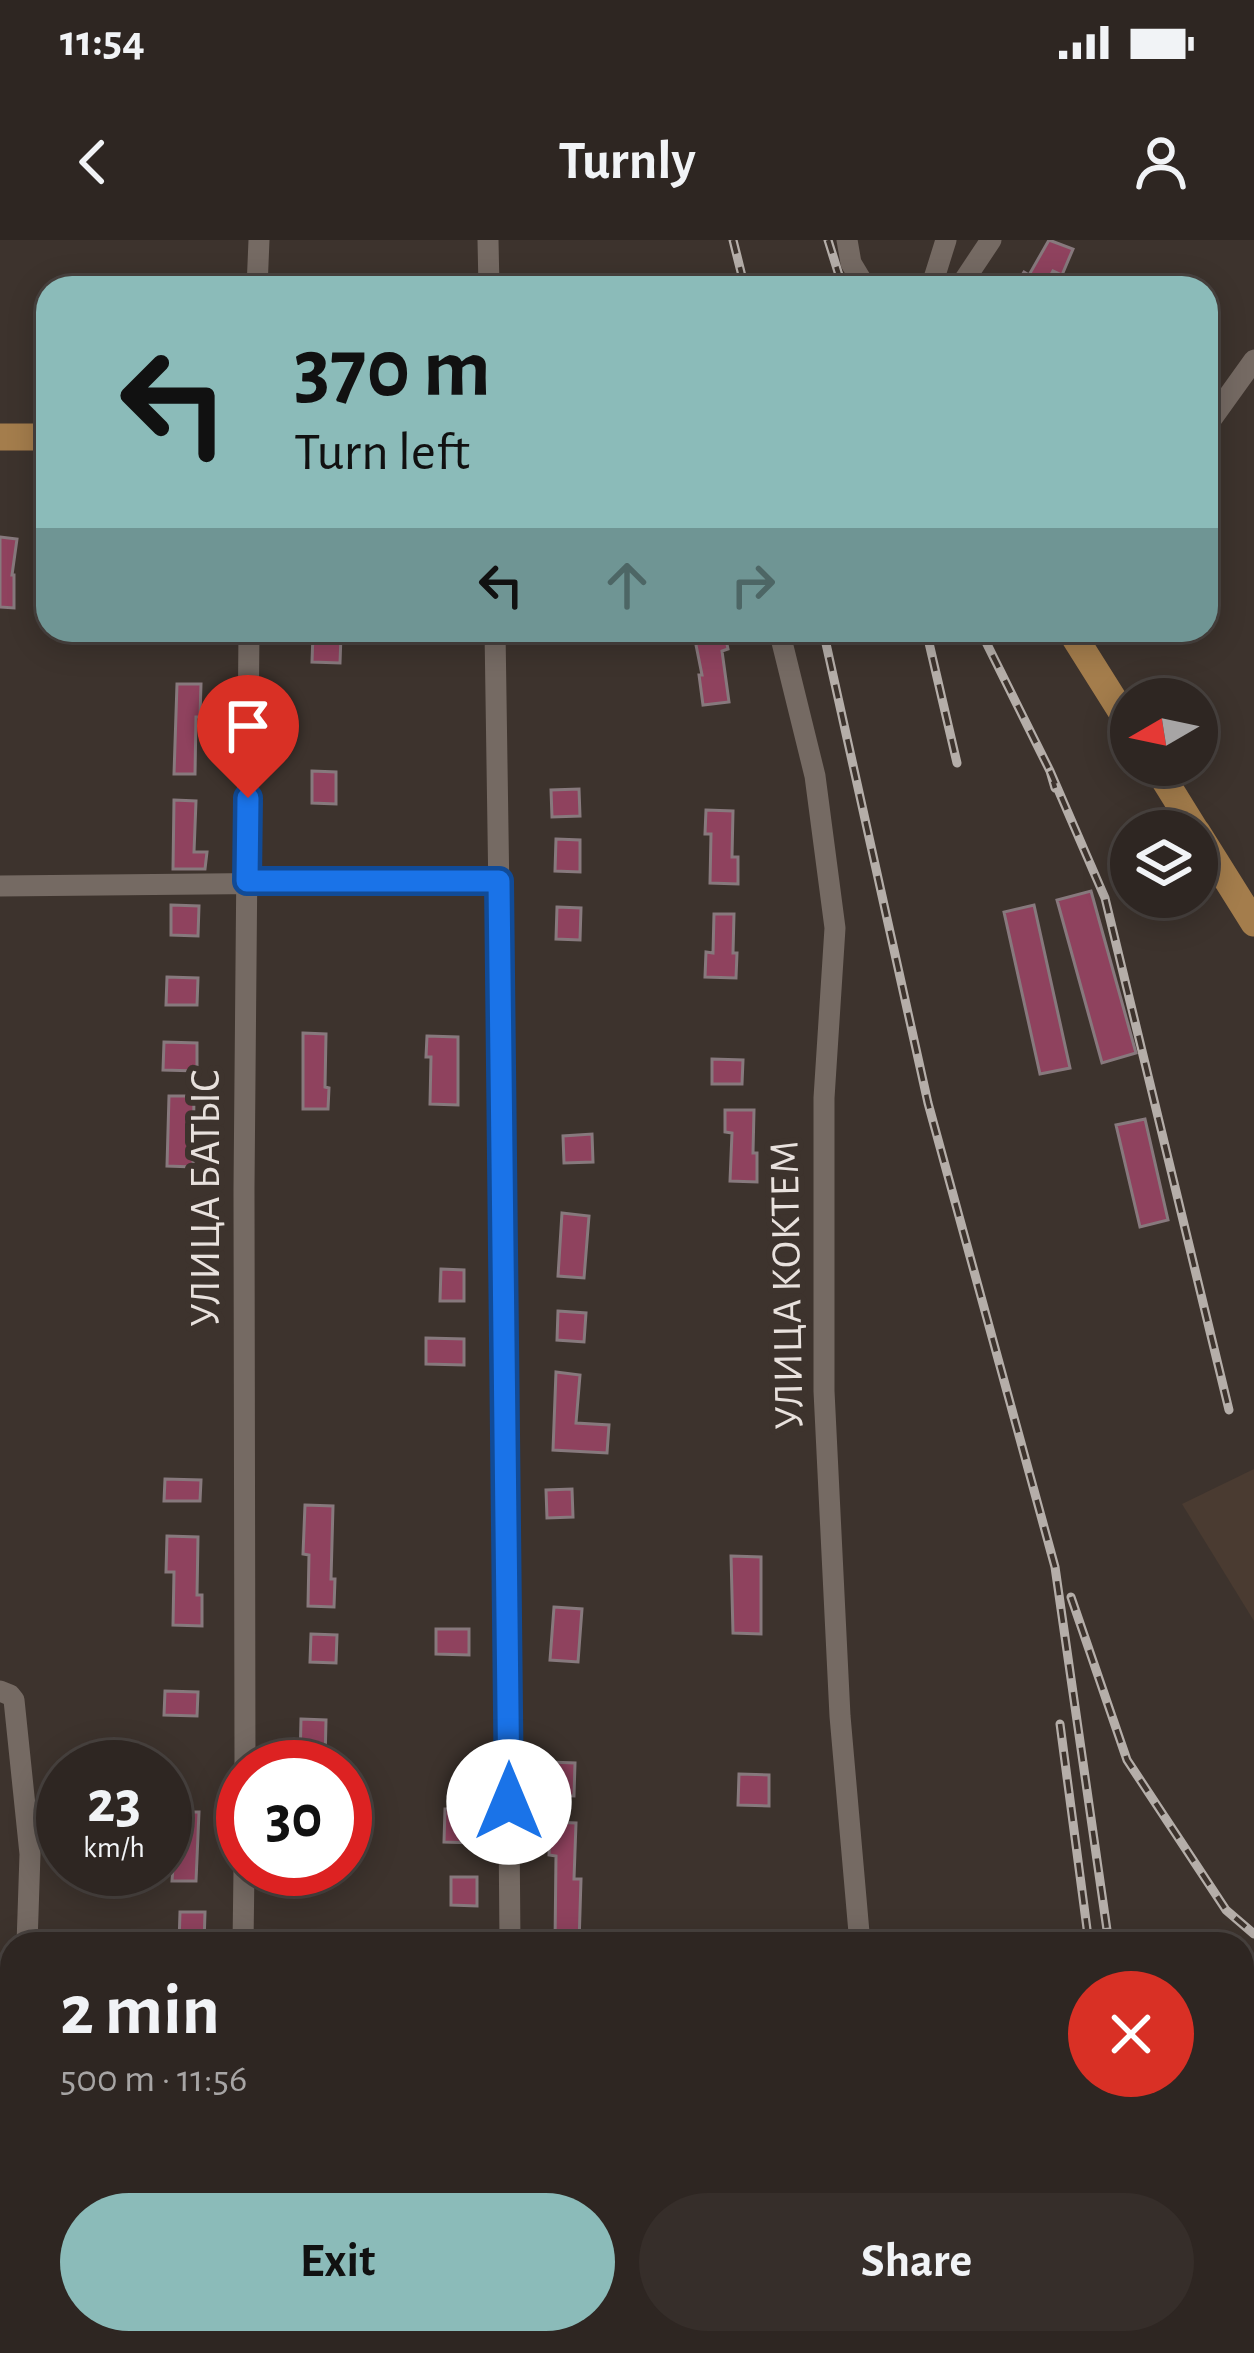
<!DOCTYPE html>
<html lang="en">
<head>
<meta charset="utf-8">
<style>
  body { margin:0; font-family:"Alegreya Sans",sans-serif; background:#362e2a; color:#f1f3f6; height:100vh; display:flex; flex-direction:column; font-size:45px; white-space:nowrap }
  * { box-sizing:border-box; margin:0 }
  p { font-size:39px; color:#a7a5a5 }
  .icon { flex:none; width:66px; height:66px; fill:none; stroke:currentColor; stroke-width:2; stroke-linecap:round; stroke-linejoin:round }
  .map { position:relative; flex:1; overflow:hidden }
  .details { position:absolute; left:0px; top:1692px; width:1254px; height:423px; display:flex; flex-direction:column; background:#2e2622; border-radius:36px 36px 0 0; box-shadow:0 6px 30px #0003,0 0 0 3px #494340 }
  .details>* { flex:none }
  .banner { position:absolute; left:36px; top:36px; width:1182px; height:366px; border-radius:36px; box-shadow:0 6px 30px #0003,0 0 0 3px #494340; background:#8bbbb9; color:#111; overflow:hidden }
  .needle { width:78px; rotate:261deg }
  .fabs { position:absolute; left:1110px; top:438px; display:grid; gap:24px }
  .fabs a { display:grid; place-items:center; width:108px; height:108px; border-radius:50%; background:#2e2622; box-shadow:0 6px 30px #0003,0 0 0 3px #494340; font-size:60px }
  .speed { position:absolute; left:36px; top:1500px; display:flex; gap:24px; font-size:60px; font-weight:700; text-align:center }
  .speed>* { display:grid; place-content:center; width:156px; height:156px; border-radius:50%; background:#2e2622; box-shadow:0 6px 30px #0003,0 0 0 3px #494340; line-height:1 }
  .speed small { font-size:30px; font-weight:400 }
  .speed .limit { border:18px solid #d22; background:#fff; color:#111 }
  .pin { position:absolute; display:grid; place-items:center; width:102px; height:102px; color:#fff; margin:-123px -51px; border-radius:50% 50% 50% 0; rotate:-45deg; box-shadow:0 0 12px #0007 }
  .pin .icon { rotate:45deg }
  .me { position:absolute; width:132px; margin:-66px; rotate:0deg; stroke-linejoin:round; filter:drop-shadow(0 0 9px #0008) }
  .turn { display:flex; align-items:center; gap:42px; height:252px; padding:0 60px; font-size:54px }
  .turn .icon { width:156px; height:156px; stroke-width:2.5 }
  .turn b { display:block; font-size:84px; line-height:102px }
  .lanes { display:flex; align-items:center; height:114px; padding:0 60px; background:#0003; justify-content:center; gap:60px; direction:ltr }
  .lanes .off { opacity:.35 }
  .round { display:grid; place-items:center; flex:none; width:126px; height:126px; border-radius:63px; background:#362e2a }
  .head { display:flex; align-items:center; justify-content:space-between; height:204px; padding:0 60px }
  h1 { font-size:72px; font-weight:700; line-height:90px }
  .cta { display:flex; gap:24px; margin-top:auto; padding:24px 60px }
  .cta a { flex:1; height:138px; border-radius:72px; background:#8bbbb9; color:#111; font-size:48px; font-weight:700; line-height:138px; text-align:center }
  .cta a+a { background:#362e2a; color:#f1f3f6 }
  .status { display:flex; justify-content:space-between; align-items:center; height:84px; padding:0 60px; background:#2e2622; direction:ltr }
  .status svg { height:33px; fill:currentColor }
  header { display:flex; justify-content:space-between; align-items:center; height:156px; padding:0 60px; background:#2e2622; font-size:54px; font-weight:700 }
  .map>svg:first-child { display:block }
  .built { fill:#4a3b31 }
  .building { fill:#8f425e; stroke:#87797d; stroke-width:3 }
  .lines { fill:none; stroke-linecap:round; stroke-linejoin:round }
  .minor { stroke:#756a63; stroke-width:21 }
  .major { stroke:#a47d4c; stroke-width:27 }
  .rail-casing { stroke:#b5aea9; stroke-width:9 }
  .rail { stroke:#3d332d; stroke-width:4.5; stroke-dasharray:14; stroke-linecap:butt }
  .route-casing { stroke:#114b97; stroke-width:30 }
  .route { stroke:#1a73e8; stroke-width:21 }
  .labels { text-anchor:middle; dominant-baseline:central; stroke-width:12; stroke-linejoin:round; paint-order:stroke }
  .street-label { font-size:42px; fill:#e8e1dd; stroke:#3d332d }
</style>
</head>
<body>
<div class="status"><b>11:54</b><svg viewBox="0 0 49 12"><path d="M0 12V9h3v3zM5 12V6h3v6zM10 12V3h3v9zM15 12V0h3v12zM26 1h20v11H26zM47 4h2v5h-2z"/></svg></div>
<header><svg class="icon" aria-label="back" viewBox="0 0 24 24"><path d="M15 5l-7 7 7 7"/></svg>Turnly<svg class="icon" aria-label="person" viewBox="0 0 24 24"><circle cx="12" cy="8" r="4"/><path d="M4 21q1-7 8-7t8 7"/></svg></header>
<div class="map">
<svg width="1254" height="2113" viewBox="0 0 1254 2113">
  <rect width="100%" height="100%" fill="#3d332d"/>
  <path class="built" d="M1254,1229V1381L1182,1264Z"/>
  <path class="building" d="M1049,0L1073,9L1062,35L1053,31L1045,45L1050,48H1014L1024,32L1029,35Z
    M0,297L17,299L12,335H14V368L0,367Z
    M693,390H724L728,409L722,411L729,462L703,465L699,435H702Z
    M313,394L341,395L340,423L312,422Z
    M177,444H201L200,477H196L195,534H174Z
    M312,531L336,532V564L312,563Z
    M579,549L580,576L552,577L551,550Z
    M174,560L196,561L194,612H207L205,629H173Z
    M706,570L733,571L732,617H738V644L710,643L711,594H705Z
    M556,599L580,600V632L555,631Z
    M1091,651L1136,813L1102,823L1057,660Z
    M171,665L199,666L198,696L171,695Z
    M1034,665L1070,828L1040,834L1004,672Z
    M557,667L581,668L580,700L556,699Z
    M714,674H734L733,713H737L736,738L705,737L706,712L713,713Z
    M167,737L198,738L197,765H166Z
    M303,793L326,794L325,847L329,848L328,869H303Z
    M427,796L458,797V865L430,864L431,817H426Z
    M164,802L197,803V831L163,830Z
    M712,819L743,820L742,844H712Z
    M169,856H194L193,927L167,926Z
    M725,870H754L753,913H757V942L730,941L732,893L725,892Z
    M1145,879L1168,980L1140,987L1116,885Z
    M592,894L593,922L564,923L563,896Z
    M562,973L589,976L584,1038L558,1036Z
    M441,1029L464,1030V1061H440Z
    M558,1071L586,1073L584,1102L557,1100Z
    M426,1098L464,1099V1125L426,1124Z
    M556,1132L580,1135L576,1183L609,1185L607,1213L553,1210Z
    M165,1239L201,1240L200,1261H164Z
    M572,1249L573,1277L547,1278L546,1250Z
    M305,1265L333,1266L331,1339H335L334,1367L308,1366L309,1315L303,1314Z
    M167,1296L198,1297L197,1355H202V1386L173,1385L174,1332H166Z
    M731,1316L761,1317V1394L733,1393Z
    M554,1367L582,1369L578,1422L550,1420Z
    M436,1389H469V1415L436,1414Z
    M311,1394L337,1395L336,1423L310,1422Z
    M165,1451L198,1452L197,1476L164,1475Z
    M301,1479L326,1480L325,1523L300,1522Z
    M549,1522L575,1523L574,1556L548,1555Z
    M739,1534L769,1535V1566L738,1565Z
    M445,1569H475L474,1603L444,1602Z
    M177,1572H199L196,1641H172Z
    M550,1582L576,1583L574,1639H581L579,1704H555L556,1616L549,1615Z
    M451,1637H477V1666L451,1665Z
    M180,1672H205L204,1704H179Z"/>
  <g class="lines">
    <path class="minor" d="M488,0L489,48
      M847,0L851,23L866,48
      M257,48L259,0
      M931,48L946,0
      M959,48L991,0
      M1206,187L1254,120
      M495,390L504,991L510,1704
      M779,390L815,536L835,688L824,858V1151L840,1476L860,1704
      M0,646L499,641
      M0,1451L10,1455L14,1460L30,1614L27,1704
      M245,1527L244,949L249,390
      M243,1704L244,1629
      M0,1798L12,1800
      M512,2103V2113
      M882,2103L883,2113
      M238,2113V2103"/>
    <path class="major" d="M0,197H48
      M1070,390L1131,487
      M1155,525L1196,591
      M1197,592L1254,683"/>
    <defs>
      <path id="rail" d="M733,0L745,48
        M828,0L843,48
        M823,390L928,863L1055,1327L1109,1704
        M926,390L957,523
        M980,390L1050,531L1055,548
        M1050,531L1105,658L1229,1170
        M1071,1357L1127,1520L1226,1670L1254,1694
        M1060,1484L1089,1704
        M1102,2103V2113
        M1132,2113V2103"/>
    </defs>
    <use href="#rail" class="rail-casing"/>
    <use href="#rail" class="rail"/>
  </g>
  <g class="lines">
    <defs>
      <path id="route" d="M248,558L247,641H499L509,1562"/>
    </defs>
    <use href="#route" class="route-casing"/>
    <use href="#route" class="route"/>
  </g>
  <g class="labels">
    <g class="street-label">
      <text transform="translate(206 958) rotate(-90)">УЛИЦА БАТЫС</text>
      <text transform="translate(787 1045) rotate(-91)">УЛИЦА КОКТЕМ</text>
    </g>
  </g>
</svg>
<div class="fabs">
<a><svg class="needle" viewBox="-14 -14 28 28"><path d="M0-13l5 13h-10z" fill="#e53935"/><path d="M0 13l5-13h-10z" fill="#a7a5a5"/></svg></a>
<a><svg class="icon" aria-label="layers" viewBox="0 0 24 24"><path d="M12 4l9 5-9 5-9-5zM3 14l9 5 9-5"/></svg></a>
</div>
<div class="speed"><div>23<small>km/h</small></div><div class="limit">30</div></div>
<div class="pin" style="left:248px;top:558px;background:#d93025"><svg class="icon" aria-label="arrive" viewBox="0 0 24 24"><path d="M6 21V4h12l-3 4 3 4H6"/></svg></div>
<svg class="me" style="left:509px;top:1562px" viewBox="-20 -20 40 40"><circle r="19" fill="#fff"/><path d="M0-13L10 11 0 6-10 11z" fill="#1a73e8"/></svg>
<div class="banner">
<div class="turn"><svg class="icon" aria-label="left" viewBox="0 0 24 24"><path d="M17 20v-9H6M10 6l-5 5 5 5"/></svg><div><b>370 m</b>Turn left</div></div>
<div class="lanes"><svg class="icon" aria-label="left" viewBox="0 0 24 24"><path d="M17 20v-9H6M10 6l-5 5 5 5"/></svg><svg class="icon off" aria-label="ahead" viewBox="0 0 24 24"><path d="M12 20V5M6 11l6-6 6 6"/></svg><svg class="icon off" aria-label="right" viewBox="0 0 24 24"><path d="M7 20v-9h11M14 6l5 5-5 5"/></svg></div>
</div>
<section class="details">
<div class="head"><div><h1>2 min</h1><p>500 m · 11:56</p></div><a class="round" style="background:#d93025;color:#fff"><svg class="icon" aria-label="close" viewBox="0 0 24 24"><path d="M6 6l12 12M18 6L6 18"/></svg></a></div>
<div class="cta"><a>Exit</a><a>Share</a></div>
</section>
</div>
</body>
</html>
